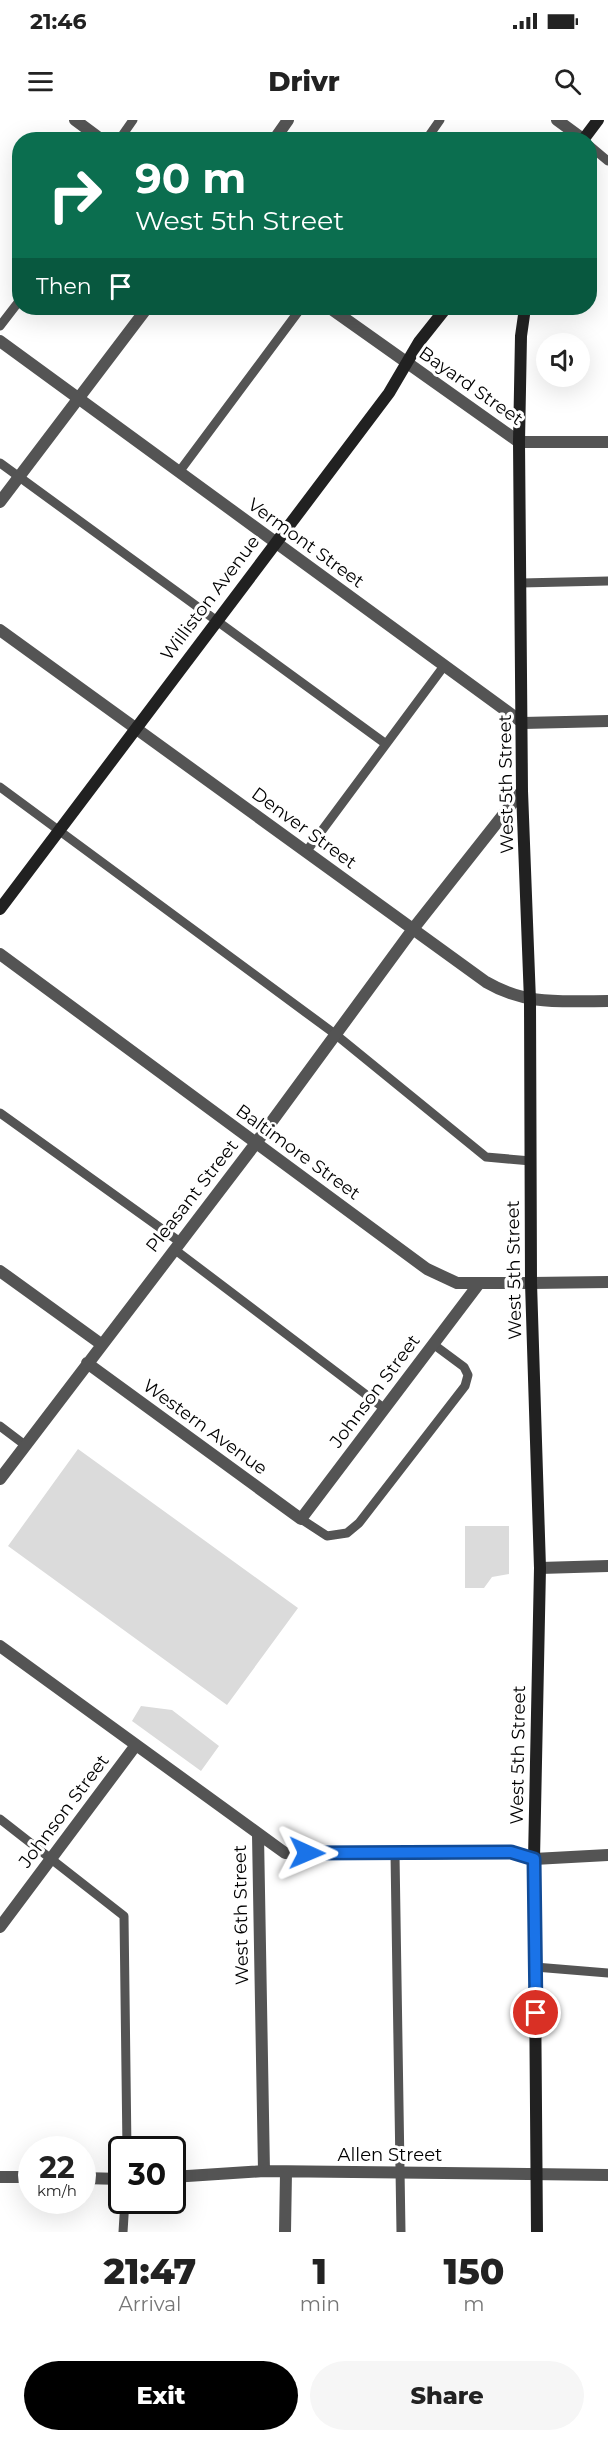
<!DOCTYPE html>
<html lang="en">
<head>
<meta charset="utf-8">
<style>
  body { margin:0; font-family:Montserrat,sans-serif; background:#f6f6f6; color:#222; height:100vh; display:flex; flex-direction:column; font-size:22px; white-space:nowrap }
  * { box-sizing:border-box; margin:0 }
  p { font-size:20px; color:#767676 }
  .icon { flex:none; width:33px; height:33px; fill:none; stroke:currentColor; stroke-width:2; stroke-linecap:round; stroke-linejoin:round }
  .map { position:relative; height:2112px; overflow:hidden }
  .sheet { display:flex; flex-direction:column; background:#fff; flex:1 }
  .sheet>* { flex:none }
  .top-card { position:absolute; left:12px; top:12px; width:585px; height:183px; border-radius:24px; box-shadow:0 6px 24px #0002; background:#0b6e4f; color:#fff; overflow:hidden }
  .buttons { position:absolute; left:536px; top:213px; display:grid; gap:12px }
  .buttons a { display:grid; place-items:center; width:54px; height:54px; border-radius:50%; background:#fff; box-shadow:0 6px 24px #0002; font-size:30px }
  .speed { position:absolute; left:18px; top:2016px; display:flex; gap:12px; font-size:30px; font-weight:700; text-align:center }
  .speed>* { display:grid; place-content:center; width:78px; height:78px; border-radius:50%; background:#fff; box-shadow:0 6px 24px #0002; line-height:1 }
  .speed small { font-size:15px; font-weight:400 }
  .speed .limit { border:3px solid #111; border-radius:9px; background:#fff; color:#111 }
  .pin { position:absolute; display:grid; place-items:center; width:51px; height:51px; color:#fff; margin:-26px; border:3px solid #fff; border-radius:50%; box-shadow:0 2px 6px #0007 }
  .me { position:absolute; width:66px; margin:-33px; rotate:91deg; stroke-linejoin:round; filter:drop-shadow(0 0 4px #0008) }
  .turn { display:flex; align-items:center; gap:21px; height:126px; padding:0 24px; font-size:27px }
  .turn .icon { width:78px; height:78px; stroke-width:2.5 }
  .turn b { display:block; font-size:42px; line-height:51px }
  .then { display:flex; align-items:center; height:57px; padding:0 24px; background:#0003; gap:12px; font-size:22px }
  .eta { display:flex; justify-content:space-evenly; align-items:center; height:102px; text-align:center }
  .eta b { font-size:36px; font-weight:800; line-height:42px }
  .primary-button { display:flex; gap:12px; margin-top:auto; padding:12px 24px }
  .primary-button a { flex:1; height:69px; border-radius:36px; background:#000; color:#fff; font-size:24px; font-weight:800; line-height:69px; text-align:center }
  .primary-button a+a { background:#f6f6f6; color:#222 }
  .status { display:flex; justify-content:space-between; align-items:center; height:42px; padding:0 30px; background:#fff; direction:ltr }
  .status svg { height:16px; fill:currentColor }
  header { display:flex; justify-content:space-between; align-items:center; height:78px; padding:0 24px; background:#fff; font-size:27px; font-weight:800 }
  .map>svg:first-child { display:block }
  .park { fill:#dbdbdb }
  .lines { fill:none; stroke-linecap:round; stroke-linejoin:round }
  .service { stroke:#545454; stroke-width:9 }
  .minor { stroke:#545454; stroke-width:12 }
  .tertiary { stroke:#545454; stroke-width:12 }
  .secondary { stroke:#212121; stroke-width:12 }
  .route-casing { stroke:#114b97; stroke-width:15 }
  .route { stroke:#1a73e8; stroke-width:10 }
  .labels { text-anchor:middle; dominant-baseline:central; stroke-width:6; stroke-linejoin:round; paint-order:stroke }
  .street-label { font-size:18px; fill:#000; stroke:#fff }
</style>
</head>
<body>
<div class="status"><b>21:46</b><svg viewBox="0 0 49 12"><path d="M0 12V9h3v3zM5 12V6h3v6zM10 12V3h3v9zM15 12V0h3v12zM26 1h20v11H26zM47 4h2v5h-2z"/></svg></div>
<header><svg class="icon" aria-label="menu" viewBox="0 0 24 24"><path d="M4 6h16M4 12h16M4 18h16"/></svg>Drivr<svg class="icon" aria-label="search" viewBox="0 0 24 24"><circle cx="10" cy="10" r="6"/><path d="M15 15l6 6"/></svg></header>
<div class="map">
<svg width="608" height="2112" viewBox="0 0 608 2112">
  <rect width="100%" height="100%" fill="#fff"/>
  <path class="park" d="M78,1329L298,1488L227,1585L8,1426Z
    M465,1406H509V1454L492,1457L484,1468H465Z
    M141,1586L172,1590L219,1626L201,1651L132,1601Z"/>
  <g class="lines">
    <path class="service" d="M119,20L133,0
      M426,20L440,0
      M590,26L608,41
      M0,206L20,180
      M0,343L386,624
      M179,352L301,188
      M521,463L608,461
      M0,667L335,914L486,1037L531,1041
      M306,732L444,546
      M0,993L180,1122
      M174,1129L385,1289
      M0,1306L25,1325
      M301,1399L327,1416L347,1413L359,1403L465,1266L468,1255L464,1247L433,1224
      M0,1699L124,1796L127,2030
      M395,1734L401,2112
      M535,1847L608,1853
      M123,2112L125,2080"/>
    <path class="minor" d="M75,0L102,20
      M557,0L583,19
      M274,20L288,0
      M330,188L519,322H608
      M0,221L523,603L608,601
      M0,382L147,188
      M0,510L486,862C527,886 562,881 608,881
      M0,834L427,1149L457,1163H531
      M0,1151L101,1224
      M87,1243L301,1399L478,1165
      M0,1359L256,1023L413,809L522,671
      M540,1448L608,1446
      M0,1526L285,1733L395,1734L511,1732L534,1739L608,1735
      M258,1715L264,2051
      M0,1807L136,1625
      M0,2057H32
      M172,2057L264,2051L608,2055
      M82,2058L122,2059
      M285,2112L286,2052"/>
    <path class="tertiary" d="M531,1163L608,1162"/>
    <path class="secondary" d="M583,20L598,0
      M525,188L521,216L519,322L522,671L530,881L531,1163L540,1448L534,1739L537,2112
      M0,789L389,273L419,222L446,188"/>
  </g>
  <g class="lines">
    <defs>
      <path id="route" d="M307,1733L511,1732L534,1739L536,1893"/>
    </defs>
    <use href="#route" class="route-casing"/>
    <use href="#route" class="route"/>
  </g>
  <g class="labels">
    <g class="street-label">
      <text transform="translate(471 266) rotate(35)">Bayard Street</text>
      <text transform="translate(306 423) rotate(36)">Vermont Street</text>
      <text transform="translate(210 478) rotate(-53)">Williston Avenue</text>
      <text transform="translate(506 664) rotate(-91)">West 5th Street</text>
      <text transform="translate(304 708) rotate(36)">Denver Street</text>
      <text transform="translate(298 1032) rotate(36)">Baltimore Street</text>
      <text transform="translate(192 1076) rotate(-52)">Pleasant Street</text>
      <text transform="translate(514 1150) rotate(-91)">West 5th Street</text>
      <text transform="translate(375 1271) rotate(-53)">Johnson Street</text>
      <text transform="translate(205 1307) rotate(36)">Western Avenue</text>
      <text transform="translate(518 1635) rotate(-89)">West 5th Street</text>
      <text transform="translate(64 1691) rotate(-53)">Johnson Street</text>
      <text transform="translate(241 1795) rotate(-91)">West 6th Street</text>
      <text x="390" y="2035">Allen Street</text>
    </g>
  </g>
</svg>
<div class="buttons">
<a><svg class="icon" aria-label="sound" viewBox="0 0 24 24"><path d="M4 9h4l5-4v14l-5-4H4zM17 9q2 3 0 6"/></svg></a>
</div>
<div class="speed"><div>22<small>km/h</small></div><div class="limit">30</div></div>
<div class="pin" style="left:536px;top:1893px;background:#d93025"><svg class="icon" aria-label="arrive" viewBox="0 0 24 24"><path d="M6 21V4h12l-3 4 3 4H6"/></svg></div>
<svg class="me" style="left:307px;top:1733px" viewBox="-20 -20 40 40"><path d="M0-17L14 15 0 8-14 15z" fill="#1a73e8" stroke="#fff" stroke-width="4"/></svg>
<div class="top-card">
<div class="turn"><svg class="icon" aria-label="right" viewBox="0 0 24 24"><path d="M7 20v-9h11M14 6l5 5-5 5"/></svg><div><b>90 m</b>West 5th Street</div></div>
<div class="then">Then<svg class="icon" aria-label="arrive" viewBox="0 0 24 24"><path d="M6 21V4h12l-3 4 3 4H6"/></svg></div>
</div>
</div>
<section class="sheet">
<div class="eta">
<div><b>21:47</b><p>Arrival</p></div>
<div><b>1</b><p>min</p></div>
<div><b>150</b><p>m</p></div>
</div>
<div class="primary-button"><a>Exit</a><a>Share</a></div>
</section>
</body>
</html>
